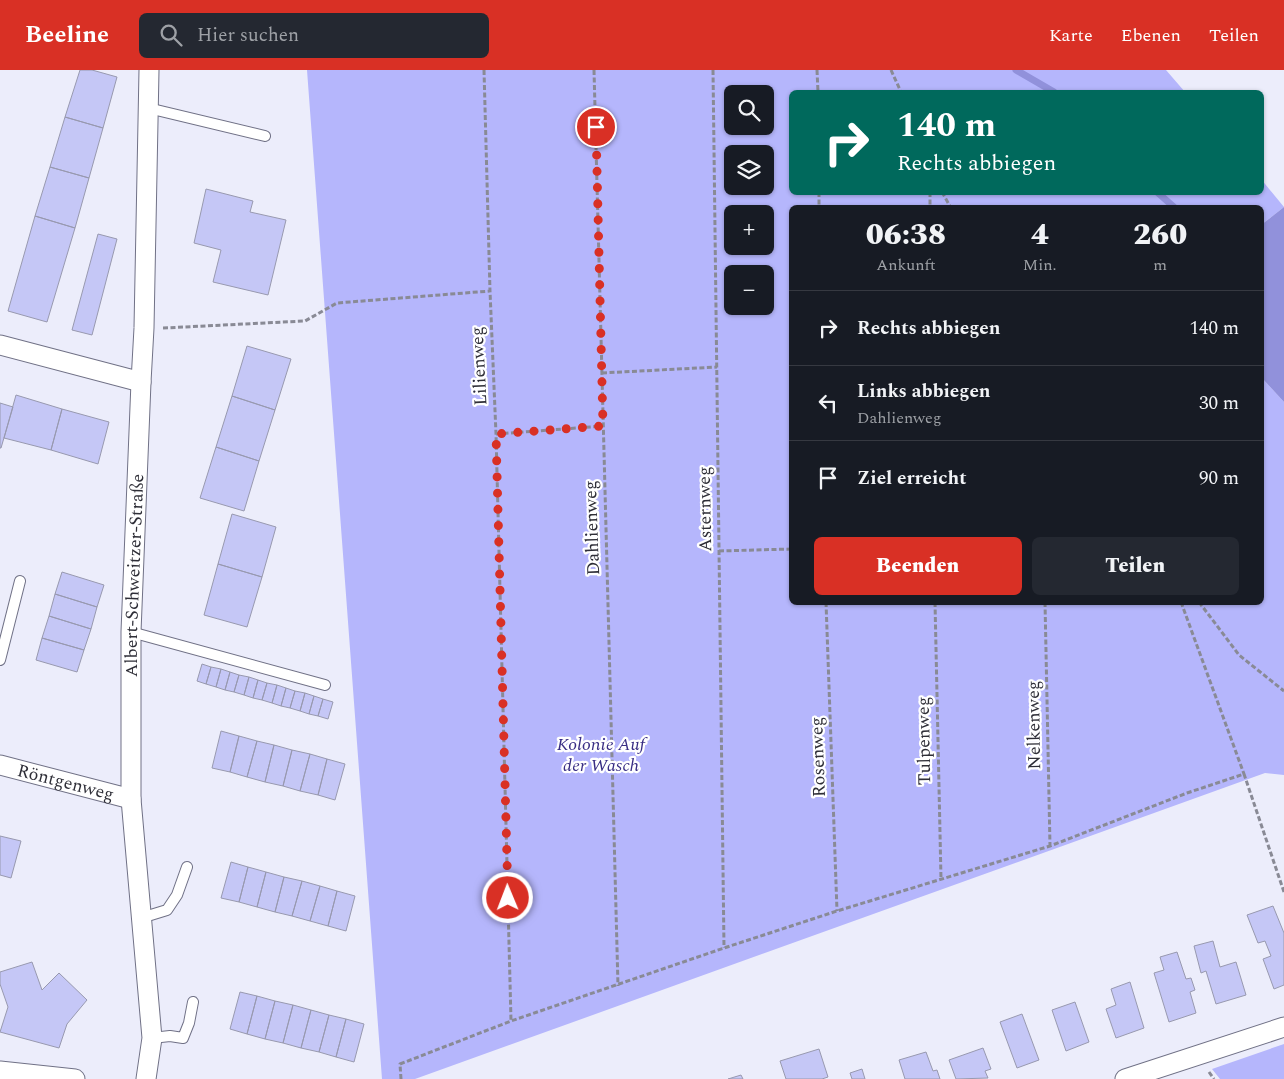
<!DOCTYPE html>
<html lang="de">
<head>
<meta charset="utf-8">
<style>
  body { margin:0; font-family:Spectral,serif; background:#242831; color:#f1f3f6; height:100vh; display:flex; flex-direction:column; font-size:19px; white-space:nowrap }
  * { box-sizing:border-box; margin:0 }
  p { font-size:16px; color:#9ea1a6 }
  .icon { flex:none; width:28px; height:28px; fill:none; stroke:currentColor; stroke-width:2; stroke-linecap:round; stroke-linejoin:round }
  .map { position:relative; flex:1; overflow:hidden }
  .sheet { position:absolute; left:789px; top:135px; width:475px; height:400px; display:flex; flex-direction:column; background:#171b24; border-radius:8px; box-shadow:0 1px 4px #0004 }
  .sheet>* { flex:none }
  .top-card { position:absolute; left:789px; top:20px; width:475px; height:105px; border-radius:8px; box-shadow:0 1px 4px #0004; background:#00695c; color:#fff; overflow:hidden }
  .fabs { position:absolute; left:724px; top:15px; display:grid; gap:10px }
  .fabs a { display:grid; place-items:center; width:50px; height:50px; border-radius:8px; background:#171b24; box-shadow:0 1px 4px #0004; font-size:25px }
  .pin { position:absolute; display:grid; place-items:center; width:42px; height:42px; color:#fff; margin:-21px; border:2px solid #fff; border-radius:50%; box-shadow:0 1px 5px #0007 }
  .me { position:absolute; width:55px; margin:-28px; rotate:359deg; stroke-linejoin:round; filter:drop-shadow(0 0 4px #0008) }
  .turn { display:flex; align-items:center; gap:18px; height:105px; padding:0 25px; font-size:22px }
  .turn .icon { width:65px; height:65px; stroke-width:2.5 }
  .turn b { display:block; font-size:35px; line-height:42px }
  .eta { display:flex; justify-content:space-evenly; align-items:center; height:85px; text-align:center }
  .eta b { font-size:30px; font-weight:800; line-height:35px }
  .primary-button { display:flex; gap:10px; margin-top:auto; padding:10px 25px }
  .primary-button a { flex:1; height:58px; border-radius:8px; background:#d93025; color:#fff; font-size:20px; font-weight:800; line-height:58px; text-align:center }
  .primary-button a+a { background:#242831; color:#f1f3f6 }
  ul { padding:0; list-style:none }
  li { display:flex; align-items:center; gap:15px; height:75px; padding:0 25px; border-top:1px solid #363941 }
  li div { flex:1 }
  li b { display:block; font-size:19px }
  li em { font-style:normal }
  header { display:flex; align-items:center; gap:30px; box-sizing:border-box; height:70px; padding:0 25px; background:#d93025; color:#fff }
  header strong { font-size:24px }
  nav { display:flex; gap:28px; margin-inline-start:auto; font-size:18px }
  .search { width:350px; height:45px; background:#242831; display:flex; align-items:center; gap:12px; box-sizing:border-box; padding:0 18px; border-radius:8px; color:#9ea1a6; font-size:19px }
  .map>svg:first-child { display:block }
  .green { fill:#b5b6fc; fill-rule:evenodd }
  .water { fill:#9191db }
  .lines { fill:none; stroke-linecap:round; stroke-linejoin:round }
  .stream { stroke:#9191db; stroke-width:7 }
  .building { fill:#c5c7f6; stroke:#9899af }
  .service-casing { stroke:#707186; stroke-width:12 }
  .minor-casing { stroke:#707186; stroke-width:21 }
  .path { stroke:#898a95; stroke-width:3; stroke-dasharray:5 2.5; stroke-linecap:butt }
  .service { stroke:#fff; stroke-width:10 }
  .minor { stroke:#fff; stroke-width:19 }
  .route { stroke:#d93025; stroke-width:9; stroke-dasharray:0 16.2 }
  .labels { text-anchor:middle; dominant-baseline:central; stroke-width:4.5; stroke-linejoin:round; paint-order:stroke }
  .street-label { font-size:18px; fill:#2e2e37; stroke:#fff }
  .park-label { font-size:18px; font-style:italic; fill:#382d84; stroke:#fff }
</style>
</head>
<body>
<header>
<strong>Beeline</strong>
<div class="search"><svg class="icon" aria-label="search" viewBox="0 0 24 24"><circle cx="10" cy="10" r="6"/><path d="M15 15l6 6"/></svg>Hier suchen</div>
<nav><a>Karte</a><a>Ebenen</a><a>Teilen</a></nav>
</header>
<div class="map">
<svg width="1284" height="1009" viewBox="0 0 1284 1009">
  <rect width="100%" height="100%" fill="#ecedfb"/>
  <path class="green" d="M307,0H1166L1185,22H791V122H1261V109L1284,137L1261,155V138H791V532H1261V307L1284,332V705L1265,703L415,1009H382ZM732,24H765V56H732ZM732,84H765V116H732ZM732,144H765V176H732ZM732,204H765V236H732Z
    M1284,974V1009H1220L1212,999Z"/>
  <path class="water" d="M1284,137V332L1261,307V155Z"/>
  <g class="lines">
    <path class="stream" d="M1016,0L1054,22
      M1157,122L1175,138"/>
  </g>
  <path class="building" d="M80,0H92L117,7L103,58L65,47Z
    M65,47L103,58L89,108L50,97Z
    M50,97L89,108L75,158L35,146Z
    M206,119L253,131L250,142L286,150L268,225L213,212L221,180L194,173Z
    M35,146L75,158L47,252L8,241Z
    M98,164L117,169L92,265L72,260Z
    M247,276L291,289L275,340L232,326Z
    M16,325L62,339L51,380L4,368Z
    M232,326L275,340L259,391L216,377Z
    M0,333L13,337L1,378H0Z
    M62,339L109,352L98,394L51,380Z
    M216,377L259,391L244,441L200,428Z
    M232,444L276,457L262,507L218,494Z
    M218,494L262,507L247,557L204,545Z
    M62,502L104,515L97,537L55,524Z
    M55,524L97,537L91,559L49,546Z
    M49,546L91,559L84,580L42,568Z
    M42,568L84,580L77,602L36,590Z
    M202,594L211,597L206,614L197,611Z
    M211,597L221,599L216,617L206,614Z
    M221,599L230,602L225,620L216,617Z
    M230,602L239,605L234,622L225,620Z
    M239,605L249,607L244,625L234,622Z
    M249,607L258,610L253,628L244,625Z
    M258,610L267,613L262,630L253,628Z
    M267,613L277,615L272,633L262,630Z
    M277,615L286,618L281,636L272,633Z
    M286,618L295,621L290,638L281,636Z
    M295,621L305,623L300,641L290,638Z
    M305,623L314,626L309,644L300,641Z
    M314,626L323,629L318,646L309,644Z
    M323,629L333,632L328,649L318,646Z
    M221,661L239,666L230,702L212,698Z
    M239,666L257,671L247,707L230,702Z
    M257,671L274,675L265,712L247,707Z
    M274,675L292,680L283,716L265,712Z
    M292,680L310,684L300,721L283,716Z
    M310,684L327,689L318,725L300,721Z
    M327,689L345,694L335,730L318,725Z
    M0,766L21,771L11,808L0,805Z
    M231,792L248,797L239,832L221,828Z
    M248,797L266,802L257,837L239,832Z
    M266,802L284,807L275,842L257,837Z
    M284,807L302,811L292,846L275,842Z
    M302,811L320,816L310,851L292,846Z
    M320,816L337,821L328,856L310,851Z
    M337,821L355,826L346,861L328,856Z
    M1273,836L1284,863V915L1274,919L1263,889L1271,886L1265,871L1258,873L1247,845Z
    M1213,871L1220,897L1236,892L1246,925L1216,934L1206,901L1201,903L1194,876Z
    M1177,882L1186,909L1191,908L1195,920L1190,922L1196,943L1169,952L1154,903L1164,900L1160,887Z
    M32,892L42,920L59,903L87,930L67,954L59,978L0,962L8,937L0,914V902Z
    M1130,912L1144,958L1116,968L1106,939L1116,935L1111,919Z
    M240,922L257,926L247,964L230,959Z
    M257,926L275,931L265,969L247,964Z
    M275,931L293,935L283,973L265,969Z
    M1075,932L1089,972L1066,981L1052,940Z
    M293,935L311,940L301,978L283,973Z
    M311,940L329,945L319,982L301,978Z
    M1022,944L1039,990L1017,998L1000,952Z
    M329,945L346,949L336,987L319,982Z
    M346,949L364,954L354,992L336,987Z
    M983,978L991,999L985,1001L988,1008L956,1009L949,990Z
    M819,979L828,1007L822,1009H786L780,991Z
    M926,982L933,1001L937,1000L940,1009H905L899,990Z
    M862,999L865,1009H852L850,1003Z
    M741,1005L743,1009H728Z"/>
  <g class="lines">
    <defs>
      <path id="service" d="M148,38L265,66
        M131,562L325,615
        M0,590L20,511
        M141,848L167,840L177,825L187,797
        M152,968L170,966L183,968L189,953L193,932"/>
      <g id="minor">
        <path d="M0,275L141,312"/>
        <path id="s1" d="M0,695L131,729"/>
        <path d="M0,1001L75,1009"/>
        <path id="s2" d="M146,1009L152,968L131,729V562L141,312L144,258L149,0"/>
        <path d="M1125,1009L1284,957"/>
      </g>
    </defs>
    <use href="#service" class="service-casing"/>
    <use href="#minor" class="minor-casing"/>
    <path class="path" d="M484,0L490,221L496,364L511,951
      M594,0L618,916
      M713,0L724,878
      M817,0L818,22
      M891,0L901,22
      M819,122V138
      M930,122V138
      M942,122L951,138
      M163,258L305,251L337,233L490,221
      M602,303L717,297
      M496,364L603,356
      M719,481L791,479
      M826,532L837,841
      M935,532L941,809
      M1045,532L1050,776
      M1181,532L1244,704
      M1199,532L1239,585L1284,621
      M1209,1002L1214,1009
      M401,1009L400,994L511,951L724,878L837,841L1050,776L1187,723L1244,704L1284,822"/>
    <use href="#service" class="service"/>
    <use href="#minor" class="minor"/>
  </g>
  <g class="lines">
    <path class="route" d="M508,828L496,364L603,356L596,57"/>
  </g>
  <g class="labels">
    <g class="street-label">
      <text transform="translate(479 296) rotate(-93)">Lilienweg</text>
      <text transform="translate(705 439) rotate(-91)">Asternweg</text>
      <text transform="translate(592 458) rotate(-92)">Dahlienweg</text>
      <text stroke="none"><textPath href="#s2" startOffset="505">Albert-Schweitzer-Straße</textPath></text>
      <text transform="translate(1034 655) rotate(-91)">Nelkenweg</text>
      <text transform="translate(924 671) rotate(-91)">Tulpenweg</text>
      <text transform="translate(818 687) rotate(-92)">Rosenweg</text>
      <text stroke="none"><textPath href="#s1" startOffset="68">Röntgenweg</textPath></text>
    </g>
    <g class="park-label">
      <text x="601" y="674">Kolonie Auf<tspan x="601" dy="21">der Wasch</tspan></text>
    </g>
  </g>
</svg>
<div class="fabs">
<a><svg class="icon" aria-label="search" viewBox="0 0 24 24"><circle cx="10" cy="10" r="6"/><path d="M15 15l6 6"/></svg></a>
<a><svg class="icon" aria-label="layers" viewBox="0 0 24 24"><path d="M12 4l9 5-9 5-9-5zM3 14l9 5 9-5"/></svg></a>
<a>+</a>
<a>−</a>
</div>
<div class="pin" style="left:596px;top:57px;background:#d93025"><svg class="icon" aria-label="arrive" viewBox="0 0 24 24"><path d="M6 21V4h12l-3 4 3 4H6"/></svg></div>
<svg class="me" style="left:508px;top:828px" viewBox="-20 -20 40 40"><circle r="17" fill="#d93025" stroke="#fff" stroke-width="3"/><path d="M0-11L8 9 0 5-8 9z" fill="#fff"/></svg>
<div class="top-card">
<div class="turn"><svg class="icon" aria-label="right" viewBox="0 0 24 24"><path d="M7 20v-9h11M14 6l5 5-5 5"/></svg><div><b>140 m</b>Rechts abbiegen</div></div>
</div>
<section class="sheet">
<div class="eta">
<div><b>06:38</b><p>Ankunft</p></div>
<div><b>4</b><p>Min.</p></div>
<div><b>260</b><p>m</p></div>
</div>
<ul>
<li><svg class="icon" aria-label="right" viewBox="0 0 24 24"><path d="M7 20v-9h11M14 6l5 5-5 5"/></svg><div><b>Rechts abbiegen</b></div><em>140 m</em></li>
<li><svg class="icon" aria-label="left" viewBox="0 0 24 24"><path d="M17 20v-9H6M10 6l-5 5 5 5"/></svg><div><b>Links abbiegen</b><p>Dahlienweg</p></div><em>30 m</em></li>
<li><svg class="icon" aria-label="arrive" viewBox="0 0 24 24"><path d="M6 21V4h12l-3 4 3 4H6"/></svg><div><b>Ziel erreicht</b></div><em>90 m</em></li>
</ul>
<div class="primary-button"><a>Beenden</a><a>Teilen</a></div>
</section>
</div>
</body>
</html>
